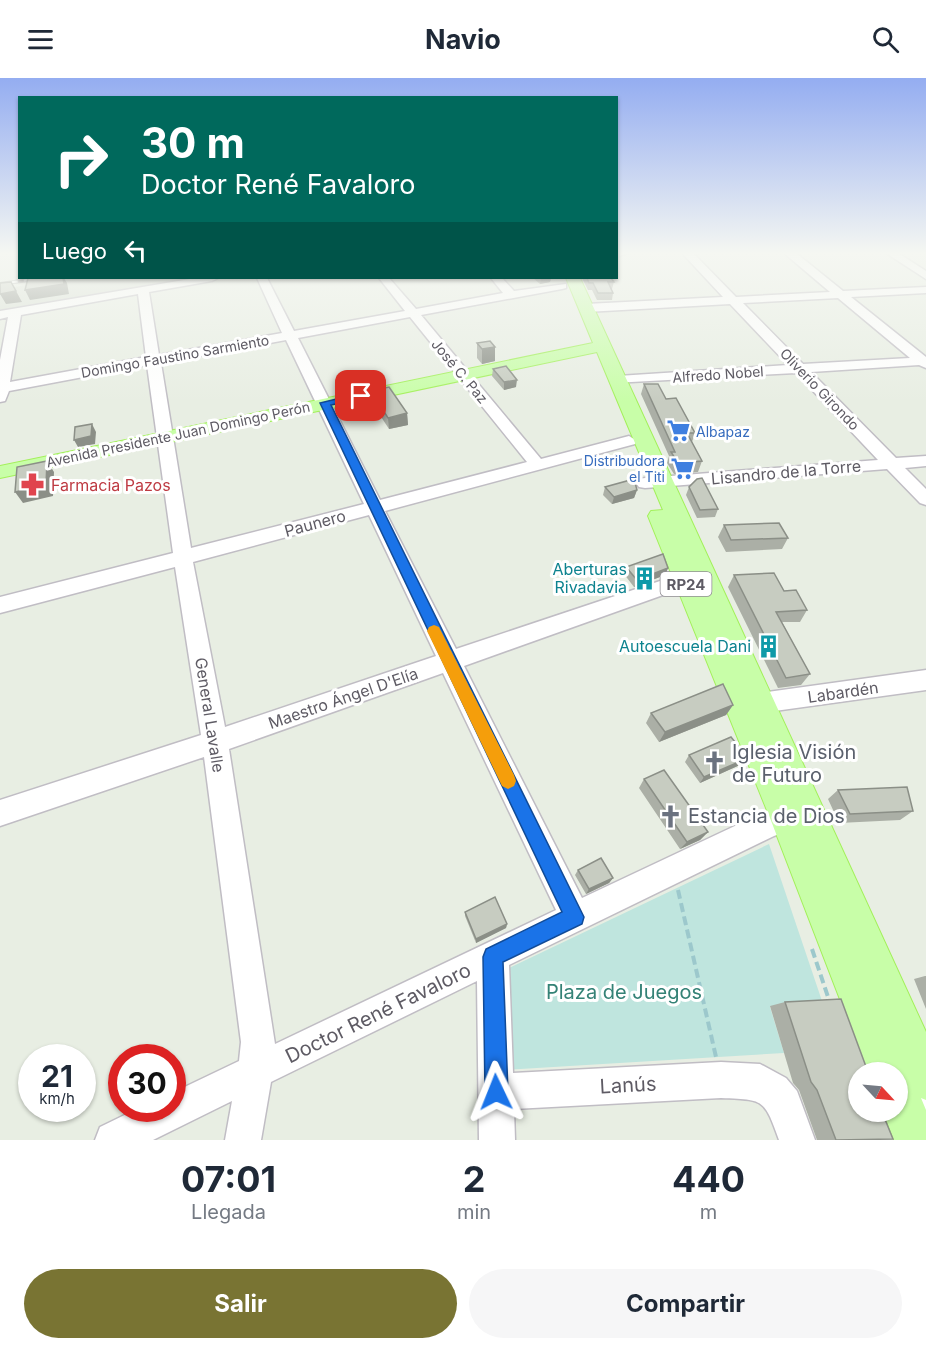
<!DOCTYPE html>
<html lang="es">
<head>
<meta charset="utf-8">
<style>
  body { margin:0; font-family:Inter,sans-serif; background:#f6f6f7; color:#1f2937; height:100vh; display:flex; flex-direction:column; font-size:22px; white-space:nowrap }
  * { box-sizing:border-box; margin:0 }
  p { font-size:20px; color:#747a83 }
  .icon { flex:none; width:33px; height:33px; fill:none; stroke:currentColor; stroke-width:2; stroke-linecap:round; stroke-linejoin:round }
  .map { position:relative; height:1062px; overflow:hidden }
  .drawer { display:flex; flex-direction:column; background:#fff; flex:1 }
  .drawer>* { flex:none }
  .hud { position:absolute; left:18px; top:18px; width:600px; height:183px; border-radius:0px; box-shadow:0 2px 4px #0004; background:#00695c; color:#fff; overflow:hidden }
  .needle { width:39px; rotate:116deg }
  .buttons { position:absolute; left:848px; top:984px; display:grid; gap:12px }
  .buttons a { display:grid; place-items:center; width:60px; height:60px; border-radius:50%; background:#fff; box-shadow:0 2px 4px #0004; font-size:30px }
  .speed { position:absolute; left:18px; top:966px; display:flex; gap:12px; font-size:30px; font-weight:700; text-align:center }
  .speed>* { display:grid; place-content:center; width:78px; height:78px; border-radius:50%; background:#fff; box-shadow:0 2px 4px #0004; line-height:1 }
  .speed small { font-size:15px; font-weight:400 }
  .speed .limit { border:9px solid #d22; background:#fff; color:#111 }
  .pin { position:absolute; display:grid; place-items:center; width:51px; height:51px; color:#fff; margin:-26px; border-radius:12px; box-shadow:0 3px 9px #0006 }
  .me { position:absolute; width:66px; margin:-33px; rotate:358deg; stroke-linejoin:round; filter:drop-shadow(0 0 4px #0008) }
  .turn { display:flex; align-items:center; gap:21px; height:126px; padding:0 24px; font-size:27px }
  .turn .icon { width:78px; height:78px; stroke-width:2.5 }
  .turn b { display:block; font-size:42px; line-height:51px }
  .then { display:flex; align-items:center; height:57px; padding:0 24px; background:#0003; gap:12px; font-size:22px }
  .eta { display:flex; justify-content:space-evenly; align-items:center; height:102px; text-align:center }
  .eta b { font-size:36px; font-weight:700; line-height:42px }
  .primary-button { display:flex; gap:12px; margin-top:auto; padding:12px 24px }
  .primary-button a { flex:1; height:69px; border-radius:36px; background:#797433; color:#fff; font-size:24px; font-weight:700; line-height:69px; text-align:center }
  .primary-button a+a { background:#f6f6f7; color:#1f2937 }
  header { display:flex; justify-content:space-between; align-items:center; height:78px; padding:0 24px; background:#fff; font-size:27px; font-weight:700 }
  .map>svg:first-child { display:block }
  .education { fill:#d9e0d4 }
  .green { fill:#bfe5de }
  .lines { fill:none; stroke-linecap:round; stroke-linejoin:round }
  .minor-casing { stroke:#c0bdc4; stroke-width:3 }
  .major-casing { stroke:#a3f05a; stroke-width:2 }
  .path { stroke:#9cc8cc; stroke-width:4; stroke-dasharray:9 4.5; stroke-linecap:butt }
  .minor { fill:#fff; fill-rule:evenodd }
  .major { fill:#c8fea8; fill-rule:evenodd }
  .rail-casing { stroke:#b5b4b5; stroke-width:4 }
  .rail { stroke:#fff; stroke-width:2; stroke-dasharray:6; stroke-linecap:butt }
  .wall { fill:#abafa6 }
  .shaded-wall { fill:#8b8f87 }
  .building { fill:#c7ccc1; stroke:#8b8f87; stroke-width:1.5 }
  .route { fill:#1a73e8; stroke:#114b97; stroke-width:1.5 }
  .slow { fill:#f59e0b }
  .labels { text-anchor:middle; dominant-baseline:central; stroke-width:6; stroke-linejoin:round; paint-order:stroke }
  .far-street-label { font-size:14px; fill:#5e5b64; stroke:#fff }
  .far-shop-label { font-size:14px; fill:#366cbe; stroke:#fff; text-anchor:start }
  .shield { fill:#fff; stroke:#8e8c92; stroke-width:1.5 }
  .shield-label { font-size:15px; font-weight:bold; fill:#5e5b64 }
  .street-label { font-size:16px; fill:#5e5b64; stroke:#fff }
  .health-label { font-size:16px; fill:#be3a42; stroke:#fff; text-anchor:start }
  .culture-label { font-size:16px; fill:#0d838f; stroke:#fff; text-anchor:end }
  .near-worship-label { font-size:20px; fill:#5b616d; stroke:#fff; text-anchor:start }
  .near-park-label { font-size:20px; fill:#348276; stroke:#fff }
  .near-street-label { font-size:20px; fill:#5e5b64; stroke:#fff }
</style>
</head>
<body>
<header><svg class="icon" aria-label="menu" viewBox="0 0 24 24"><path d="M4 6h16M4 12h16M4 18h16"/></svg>Navio<svg class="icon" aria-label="search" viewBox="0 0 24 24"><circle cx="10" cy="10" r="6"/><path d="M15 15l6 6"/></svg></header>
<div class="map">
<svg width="926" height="1062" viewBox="0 0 926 1062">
  <rect width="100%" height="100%" fill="#e8eee3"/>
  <path class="education" d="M76,200H194L0,233V211Z"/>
  <path class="green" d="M769,766L823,926L770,929L784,975L505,992V892Z"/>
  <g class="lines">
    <defs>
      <path id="minor" d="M616,175H629L616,179Z
        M682,175H693L736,219L830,214L784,175H796L843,213L926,209V215L851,219L926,279V290L919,287L811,294L896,380L926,378V388L905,390L926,411V427L920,425L887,391L645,410L639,409L636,405L639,401L645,400L878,382L796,295L613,305L611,302L613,299L618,298L788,287L730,226L586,234L580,230L586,226L723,219ZM838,220L910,280L803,286L743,225Z
        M886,175H898L926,193V201Z
        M196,200H218L212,203L149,214L159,277L282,255L257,200H267L294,253L405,233L379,200H389L416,231L503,215L491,200H502L514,213L566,206V210L562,211L421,237L541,381L629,358L637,363L635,366L385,433L456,571L684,495L691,497L694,502L691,507L464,588L582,820L769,732L798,723L808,727L812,736L808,745L774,758L509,887L513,995L721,984L760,986L786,1000L797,1013L815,1062H779C764,1020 764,1022 721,1020L514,1031L515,1062H479L477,903L271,1004L261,1062H225L232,1023L153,1062H95L100,1049L139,1030H172V1015L239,983L241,964L204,679L0,748V722L201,657L175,489L0,535V519L173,475L147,287L9,313L5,323L0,324V282L8,239L0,241V233ZM138,216L146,279L10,304L21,237ZM410,239L527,384L380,422L298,260ZM286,262L364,426L191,470L161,285ZM369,437L436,578L225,649L193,484ZM443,595L556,832L275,966L229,671Z
        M926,592V612L760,635L752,632L748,625L752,618L760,615Z
        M926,1006V1042L902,1046L889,1041L886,1034H897V1012Z"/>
      <path id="major" d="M566,200H580L926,954V1022L921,1020L926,1032V1062H894L883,1034H897V994H868L770,740L648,438L651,433L663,432L597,274L0,400V388L593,265Z"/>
    </defs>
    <use href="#minor" class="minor-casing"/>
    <use href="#major" class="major-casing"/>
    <path class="path" d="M678,812L716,979
      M812,871L829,922"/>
    <use href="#minor" class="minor"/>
    <use href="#major" class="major"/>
    <defs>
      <path id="rail" d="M0,206L42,200"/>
    </defs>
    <use href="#rail" class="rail-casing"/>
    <use href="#rail" class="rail"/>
  </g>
  <path class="wall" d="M533,200H551L550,204L540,206Z
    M582,200H611L614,204L612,211H611L613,215L612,222H597L592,212H588Z
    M477,265L495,269V283L482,286L477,280Z
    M493,291L516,309L504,312L492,298Z
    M644,306L666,321L695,355L692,364L702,383L698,394L674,396L667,385L669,378L641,316Z
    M371,313L407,335L408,347L389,351L372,325Z
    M605,409L637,412L634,420L612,426L603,417Z
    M689,409L718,431L715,439L697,440L686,417Z
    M724,447L788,460L782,471L726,474L718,459Z
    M626,489L668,490L665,497L634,509L624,496Z
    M734,497L784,513L807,532L800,544H782L810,596L801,607L778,610L728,509Z
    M733,627L726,637L659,664L646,645L651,635Z
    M689,677L748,680L742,686L700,705L685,684Z
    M644,701L708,754L700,762L680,771L639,710Z
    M838,712L913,733L900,742L839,745L828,721Z
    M578,792L613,800L609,805L586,816L575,797Z
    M465,834L507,846L506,850L476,865L465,838Z
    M925,898H926V931L914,901Z
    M785,924L878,1062H817L799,1012L793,1005L770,928Z"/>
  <path class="shaded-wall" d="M63,200H64L67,205L69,216L30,222L25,212Z
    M541,200H551L550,204L540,206Z
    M16,213L22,224L6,226L0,216Z
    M495,269V283L482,286V271Z
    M517,302L516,309L504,312V304Z
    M407,335L408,347L389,351L388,340Z
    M92,346L96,354L95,366L78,369L74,362Z
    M47,383L54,394L53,418L23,425L15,414Z
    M637,412L634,420L612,426L614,419Z
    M668,490L665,497L634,509L637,502Z
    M733,627L726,637L659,664L665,654Z
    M748,680L742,686L700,705L704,699Z
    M708,754L700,762L680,771L687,764Z
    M613,800L609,805L586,816L589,811Z
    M507,846L506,850L476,865V861Z"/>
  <path class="building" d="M28,200H63L64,206L25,212Z
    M587,200H611L614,204H608L613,215H598L593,205H589Z
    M11,204L16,213L0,216V205Z
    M490,263L495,269L482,271L477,265Z
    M506,288L517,302L504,304L493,291Z
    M644,306H658L666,321L676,320L695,355H687L702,383L678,385L671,374H675Z
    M389,309L407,335L388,340L371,313Z
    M92,346L91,358L74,362L75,349Z
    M47,383L46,407L15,414L17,389Z
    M702,400L718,431L700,432L689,409L697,401Z
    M634,401L637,412L614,419L605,409Z
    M779,445L788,460L731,462L724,447Z
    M663,476L668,490L637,502L626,489Z
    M774,495L784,513L796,512L807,532L776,534L810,596L786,600L734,497Z
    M723,606L733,627L665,654L651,635Z
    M731,659L748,680L704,699L689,677Z
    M664,692L708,754L687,764L644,701Z
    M907,709L913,733L850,736L838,712Z
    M601,780L613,800L589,811L578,792Z
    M495,819L507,846L476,861L465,834Z
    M841,921L868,994H858V1034H882L893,1061L836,1062L817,1012L811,1004L785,924Z"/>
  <linearGradient id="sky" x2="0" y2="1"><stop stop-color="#94adf1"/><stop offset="0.54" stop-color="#f5f7f2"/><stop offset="1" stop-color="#f5f7f2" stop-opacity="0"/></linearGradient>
  <rect width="926" height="324" fill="url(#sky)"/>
  <path class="route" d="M361,315L364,316V320L331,327L584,839L582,846L503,884L508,1014L504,1022L496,1026L488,1022L485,1014L483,879L486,871L562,834L320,325Z"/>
  <path class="slow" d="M434,547L439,549L514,697L516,703L514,708L508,711L502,708L427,553L429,549Z"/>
  <defs>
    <symbol id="supermarket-bare" viewBox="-9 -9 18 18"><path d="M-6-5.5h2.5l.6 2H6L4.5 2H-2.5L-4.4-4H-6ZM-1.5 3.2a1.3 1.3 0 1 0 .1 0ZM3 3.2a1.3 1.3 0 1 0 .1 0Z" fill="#3f7fe0" stroke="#fff" stroke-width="2.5" paint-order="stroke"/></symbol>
    <symbol id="pharmacy-bare" viewBox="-9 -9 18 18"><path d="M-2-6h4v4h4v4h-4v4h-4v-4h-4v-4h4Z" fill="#e0444e" stroke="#fff" stroke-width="2.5" paint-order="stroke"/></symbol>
    <symbol id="building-bare" viewBox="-9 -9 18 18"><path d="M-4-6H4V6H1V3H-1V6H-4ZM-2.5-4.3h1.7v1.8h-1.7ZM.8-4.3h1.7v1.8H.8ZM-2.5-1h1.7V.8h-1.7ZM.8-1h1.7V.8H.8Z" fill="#0f9aa8" stroke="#fff" stroke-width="2.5" paint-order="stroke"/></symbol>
    <symbol id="church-bare" viewBox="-9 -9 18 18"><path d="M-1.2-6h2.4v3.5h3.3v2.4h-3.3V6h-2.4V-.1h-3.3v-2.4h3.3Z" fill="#6b7280" stroke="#fff" stroke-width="2.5" paint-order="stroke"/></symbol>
  </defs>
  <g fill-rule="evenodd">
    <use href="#supermarket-bare" x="662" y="336" width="33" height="33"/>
    <use href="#supermarket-bare" x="666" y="374" width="33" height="33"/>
    <use href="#pharmacy-bare" x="16" y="390" width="33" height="33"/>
    <use href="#building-bare" x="628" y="484" width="33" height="33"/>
    <use href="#building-bare" x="752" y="552" width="33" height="33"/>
    <use href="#church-bare" x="698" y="668" width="33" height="33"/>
    <use href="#church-bare" x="654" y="722" width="33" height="33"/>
  </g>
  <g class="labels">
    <g class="far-street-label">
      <text transform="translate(175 278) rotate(-10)">Domingo Faustino Sarmiento</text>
      <text transform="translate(460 293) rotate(50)">José C. Paz</text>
      <text transform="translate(718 296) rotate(-4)">Alfredo Nobel</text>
      <text transform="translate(820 311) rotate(46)">Oliverio Girondo</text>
      <text transform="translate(178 356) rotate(-12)">Avenida Presidente Juan Domingo Perón</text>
    </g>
    <g class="far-shop-label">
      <text x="696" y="353">Albapaz</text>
      <text x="665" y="382" text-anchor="end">Distribudora<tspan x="665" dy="16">el Titi</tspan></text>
    </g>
    <rect class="shield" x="660.5" y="494" width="51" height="24" rx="4.5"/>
    <g class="shield-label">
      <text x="686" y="506">RP24</text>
    </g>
    <g class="street-label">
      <text transform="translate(786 394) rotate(-5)">Lisandro de la Torre</text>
      <text transform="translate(315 445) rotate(-15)">Paunero</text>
      <text transform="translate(843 614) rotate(-8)">Labardén</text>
      <text transform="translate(343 620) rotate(-19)">Maestro Ángel D'Elía</text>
      <text transform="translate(210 637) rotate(81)">General Lavalle</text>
    </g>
    <g class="health-label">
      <text x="51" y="407">Farmacia Pazos</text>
    </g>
    <g class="culture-label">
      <text x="627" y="491">Aberturas<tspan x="627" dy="18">Rivadavia</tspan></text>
      <text x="751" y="568">Autoescuela Dani</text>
    </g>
    <g class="near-worship-label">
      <text x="732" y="674">Iglesia Visión<tspan x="732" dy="23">de Futuro</tspan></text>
      <text x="688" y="738">Estancia de Dios</text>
    </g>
    <g class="near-park-label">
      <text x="624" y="914">Plaza de Juegos</text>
    </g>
    <g class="near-street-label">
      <text transform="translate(378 935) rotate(-26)">Doctor René Favaloro</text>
      <text transform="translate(628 1007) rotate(-3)">Lanús</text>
    </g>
  </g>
</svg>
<div class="buttons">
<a><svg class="needle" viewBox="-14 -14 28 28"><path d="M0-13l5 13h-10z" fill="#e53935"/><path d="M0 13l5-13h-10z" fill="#747a83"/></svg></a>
</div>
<div class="speed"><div>21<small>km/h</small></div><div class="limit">30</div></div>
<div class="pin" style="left:361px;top:318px;background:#d93025"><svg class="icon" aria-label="arrive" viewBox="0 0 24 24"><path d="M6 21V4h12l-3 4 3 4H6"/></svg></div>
<svg class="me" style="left:496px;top:1014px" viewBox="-20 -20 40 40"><path d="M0-17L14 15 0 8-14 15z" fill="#1a73e8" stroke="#fff" stroke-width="4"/></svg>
<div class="hud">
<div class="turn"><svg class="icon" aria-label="right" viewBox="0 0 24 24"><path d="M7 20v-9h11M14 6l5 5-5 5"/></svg><div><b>30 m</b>Doctor René Favaloro</div></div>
<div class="then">Luego<svg class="icon" aria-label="left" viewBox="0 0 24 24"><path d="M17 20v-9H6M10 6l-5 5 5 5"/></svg></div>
</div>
</div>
<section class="drawer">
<div class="eta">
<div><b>07:01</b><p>Llegada</p></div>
<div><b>2</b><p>min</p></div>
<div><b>440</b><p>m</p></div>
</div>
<div class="primary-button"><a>Salir</a><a>Compartir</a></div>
</section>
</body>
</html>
